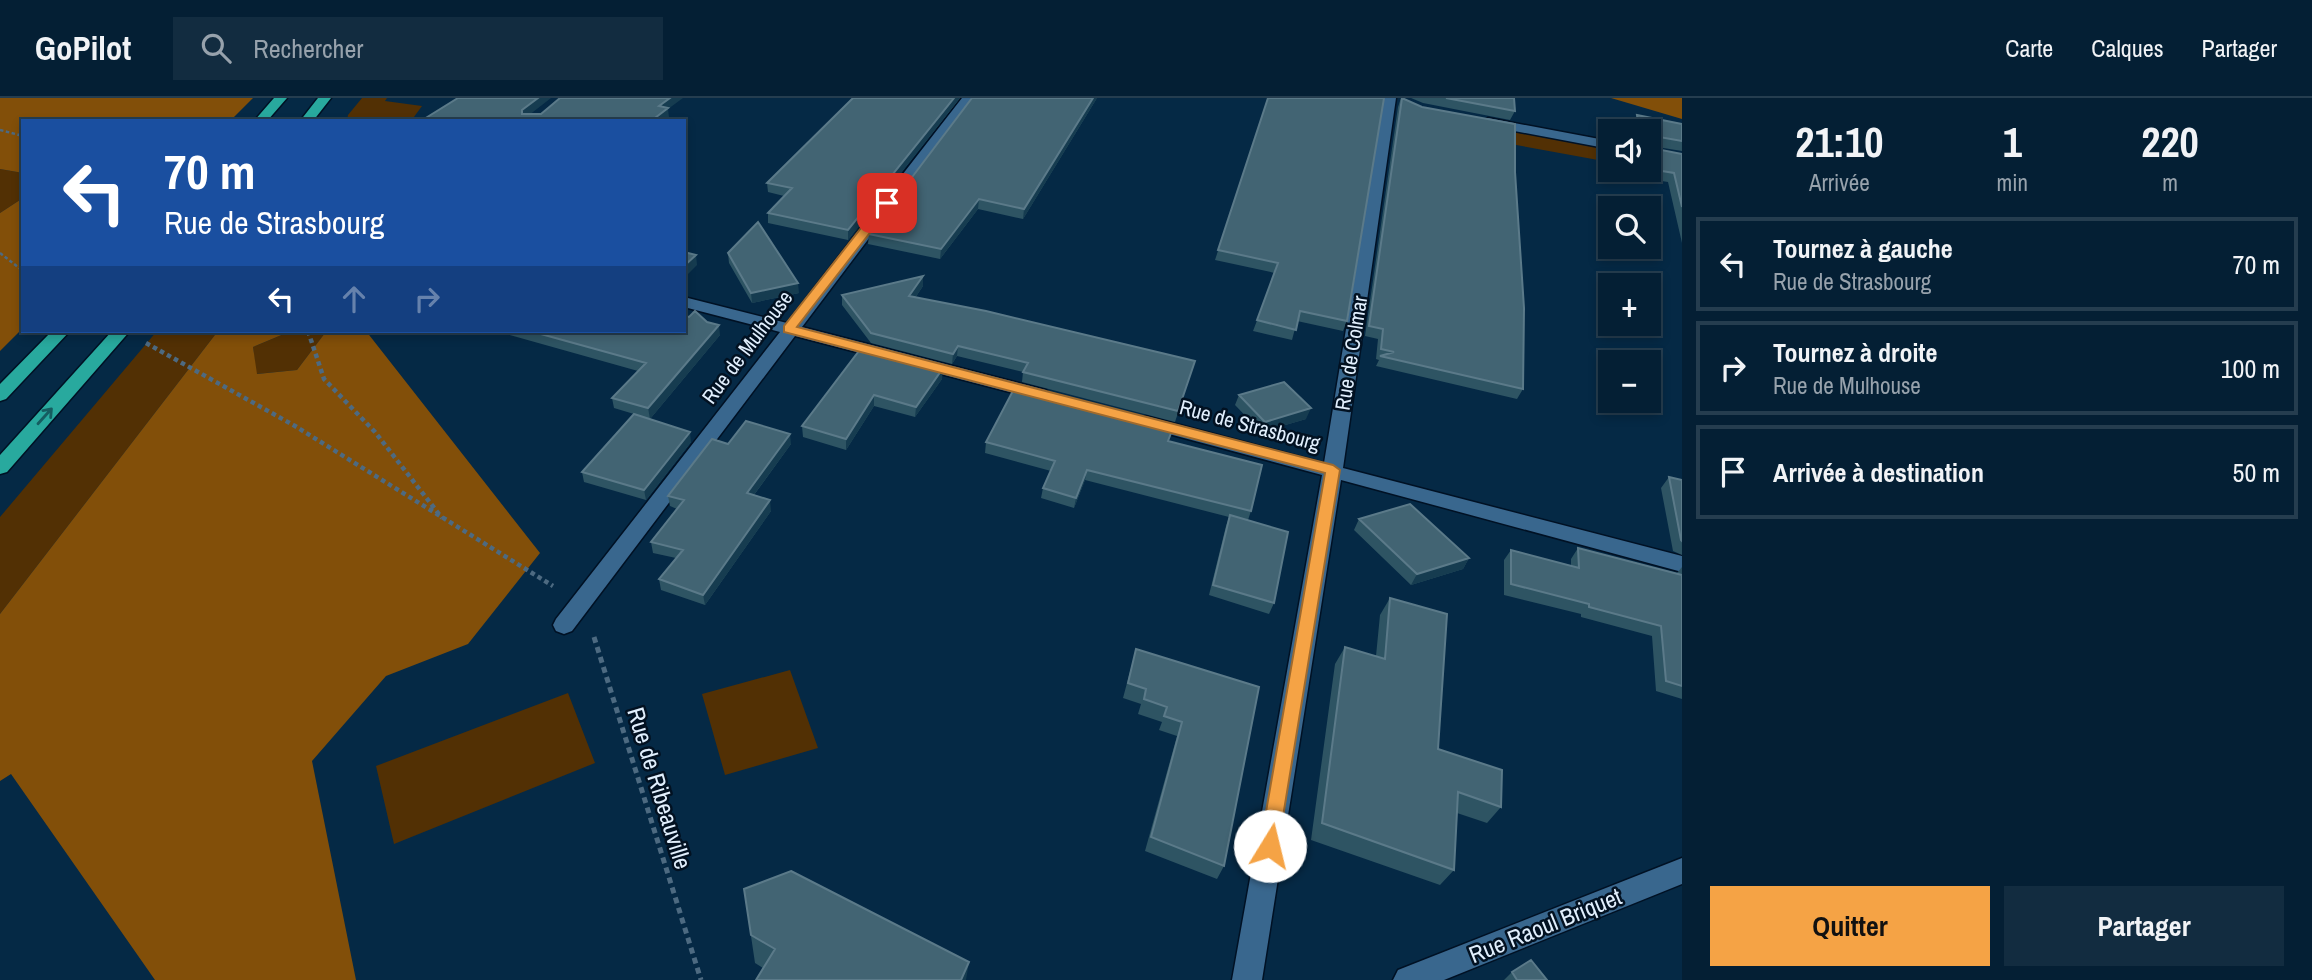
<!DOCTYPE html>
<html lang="fr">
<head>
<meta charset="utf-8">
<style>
  body { margin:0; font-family:"Archivo Narrow",sans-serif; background:#122c40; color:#f1f3f6; height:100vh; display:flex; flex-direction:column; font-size:26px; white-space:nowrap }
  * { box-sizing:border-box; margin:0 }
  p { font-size:23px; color:#97a2ac }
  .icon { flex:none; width:38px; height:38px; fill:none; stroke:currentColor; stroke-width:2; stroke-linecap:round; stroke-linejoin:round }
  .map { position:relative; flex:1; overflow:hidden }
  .side { display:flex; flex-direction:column; background:#041f34; width:630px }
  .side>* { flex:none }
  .banner { position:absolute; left:21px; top:21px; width:665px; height:214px; border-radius:0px; box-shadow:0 4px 10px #0003,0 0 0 2px #253d4f; background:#1a4fa0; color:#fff; overflow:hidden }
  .buttons { position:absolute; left:1598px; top:21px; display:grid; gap:14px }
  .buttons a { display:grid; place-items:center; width:63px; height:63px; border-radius:0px; background:#041f34; box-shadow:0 4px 10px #0003,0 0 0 2px #253d4f; font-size:35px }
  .pin { position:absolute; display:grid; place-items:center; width:60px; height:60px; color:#fff; margin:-30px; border-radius:14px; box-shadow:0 4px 10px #0006 }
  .me { position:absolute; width:77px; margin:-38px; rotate:9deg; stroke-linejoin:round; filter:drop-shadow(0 0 5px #0008) }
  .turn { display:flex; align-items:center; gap:24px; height:147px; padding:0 28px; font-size:32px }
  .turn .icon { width:91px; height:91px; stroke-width:2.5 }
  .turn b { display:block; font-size:49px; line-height:60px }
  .lanes { display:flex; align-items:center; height:66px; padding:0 28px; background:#0003; justify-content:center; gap:35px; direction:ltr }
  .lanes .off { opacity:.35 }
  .eta { display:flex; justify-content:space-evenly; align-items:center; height:119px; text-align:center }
  .eta b { font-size:42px; font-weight:800; line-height:49px }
  .primary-button { display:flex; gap:14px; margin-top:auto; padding:14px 28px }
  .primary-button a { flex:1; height:80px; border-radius:0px; background:#f5a345; color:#111; font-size:28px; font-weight:800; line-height:80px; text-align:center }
  .primary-button a+a { background:#122c40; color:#f1f3f6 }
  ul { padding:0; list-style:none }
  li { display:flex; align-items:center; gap:21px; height:94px; margin:0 14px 10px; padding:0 14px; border:4px solid #253d4f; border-radius:0px }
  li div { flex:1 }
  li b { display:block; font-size:26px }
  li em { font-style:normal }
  header { display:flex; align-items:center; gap:42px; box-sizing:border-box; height:98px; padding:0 35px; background:#041f34; border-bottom:2px solid #253d4f }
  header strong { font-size:33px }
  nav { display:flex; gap:38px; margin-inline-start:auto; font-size:24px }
  .search { width:490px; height:63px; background:#122c40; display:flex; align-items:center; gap:18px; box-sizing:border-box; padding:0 24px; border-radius:0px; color:#97a2ac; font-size:26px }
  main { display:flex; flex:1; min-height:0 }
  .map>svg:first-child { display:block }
  .green { fill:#523004 }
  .forest { fill:#824f09 }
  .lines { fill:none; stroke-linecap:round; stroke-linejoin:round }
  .minor-casing { stroke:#001124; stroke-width:3 }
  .motorway-casing { stroke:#001124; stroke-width:3 }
  .path-far2 { stroke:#4d6a81; stroke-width:2.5; stroke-dasharray:3.5 2.5; stroke-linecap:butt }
  .path-far1 { stroke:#4d6a81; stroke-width:4.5; stroke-dasharray:4.5 3.5; stroke-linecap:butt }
  .path { stroke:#4d6a81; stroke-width:5; stroke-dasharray:6 4.5; stroke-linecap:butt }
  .minor { fill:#39678e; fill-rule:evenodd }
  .motorway { fill:#28a99e; fill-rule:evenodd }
  .wall { fill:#2e5463 }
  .shaded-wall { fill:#163c50 }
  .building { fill:#426473; stroke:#5b7a89; stroke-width:2 }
  .oneway { stroke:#155d60 }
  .route { fill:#f5a345; stroke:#9f6a2d; stroke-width:2 }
  .labels { text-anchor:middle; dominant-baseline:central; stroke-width:5; stroke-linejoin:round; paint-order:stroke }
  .street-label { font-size:21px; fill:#e1effd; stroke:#021121 }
  .near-street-label { font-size:24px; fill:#e1effd; stroke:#021121 }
</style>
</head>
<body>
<header>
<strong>GoPilot</strong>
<div class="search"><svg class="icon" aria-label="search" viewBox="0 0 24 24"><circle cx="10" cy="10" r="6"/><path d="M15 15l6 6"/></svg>Rechercher</div>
<nav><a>Carte</a><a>Calques</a><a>Partager</a></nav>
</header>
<main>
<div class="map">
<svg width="1682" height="882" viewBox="0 0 1682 882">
  <rect width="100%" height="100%" fill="#052945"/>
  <path class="green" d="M362,0H387L385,3L422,8L411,23H347L348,17Z
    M1415,16L1597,49L1598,62L1412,28Z
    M0,71L23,75V100L0,115Z
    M157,233H218L0,516V419Z
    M291,233H347L325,235L297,272L256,276L253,249Z
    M790,572L818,650L725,677L702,596Z
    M568,595L595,665L394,746L376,668Z"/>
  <path class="forest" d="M0,0H253L230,23H23V75L0,71Z
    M1611,0H1682V21Z
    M23,100V230L0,253V115Z
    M218,233H291L253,249L257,276L297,272L325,235L366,233L540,455L468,546L386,578L312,663L356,882H155L11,676L0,683V516Z"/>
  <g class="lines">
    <defs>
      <path id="minor" d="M962,0H975L802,229L1046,292L1049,296L1046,300L1040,302L795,238L572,533L564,536L556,533L553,527L556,521L780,234L684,209V199L787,225Z
        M1384,0H1396L1343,370L1682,458V474L1341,382L1262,882H1232L1322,377L1139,328L1137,324L1139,320L1146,318L1324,365Z
        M1488,20L1610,43V51L1483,27L1481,24Z
        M1682,760V786L1444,882H1393L1398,872Z"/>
      <path id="motorway" d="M274,0H287L267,23H254Z
        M318,0H331L313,23H300Z
        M52,233H70L6,301L0,303V286Z
        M112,233H130L7,374L0,376V357Z"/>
    </defs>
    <use href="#minor" class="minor-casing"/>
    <use href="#motorway" class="motorway-casing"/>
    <path class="path-far2" d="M0,32L23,38
      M0,155L23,173"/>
    <path class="path-far1" d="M308,233L324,281L375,334L442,420
      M146,245L295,328L553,488"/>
    <path class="path" d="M594,539L701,882"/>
    <use href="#minor" class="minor"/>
    <use href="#motorway" class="motorway"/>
  </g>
  <path class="wall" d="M853,0H960L848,142L768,125V115L784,98L768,94L767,85Z
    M1097,0L1023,121L978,111L940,161L868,146L869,136Z
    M1268,0L1347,223L1343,233L1297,223L1292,242L1253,233L1275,175L1215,162Z
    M1401,0L1515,74L1523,291L1517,301L1376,268L1379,262L1376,261L1378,241L1365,238L1398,9Z
    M1411,0H1514L1515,13L1510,22L1423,5Z
    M1637,17L1682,26V53L1651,48V50L1682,56V145L1668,84L1643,80L1641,72H1648V33H1633L1632,27Z
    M728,155L799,195L752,205L729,165Z
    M923,188L915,200L1195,263L1175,324L1022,284L1023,274L957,258L952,266L871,245L842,207V197Z
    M496,233H684L720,237L650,321L691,344L646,402L584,384L582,374L634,316L614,310L612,300L638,273Z
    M862,249L942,281L915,319L874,308L846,352L803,339L802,328Z
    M1239,297L1306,321L1261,334L1235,307Z
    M1169,343L1251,413L1248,422L1274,505L1269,516L1209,497L1226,428L1229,419L1085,382L1074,410L1041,400L1043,390L1051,373L985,355L986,344Z
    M728,346H791L754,397L771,413L705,507L661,492L659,481L676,460L653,455L651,444L677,411L670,408L668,398Z
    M1669,379L1682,382V457L1673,453L1661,390Z
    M1359,421L1469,460L1463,471L1411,487L1354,432Z
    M1578,450L1677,475L1682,469V601L1656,593L1652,538L1581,519V516L1504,497V462L1511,452L1571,468V461Z
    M1390,500L1438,651L1501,709L1487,725L1457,715L1454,772L1440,787L1311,742L1335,566L1345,549L1376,558L1380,517Z
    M1136,551L1259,589L1224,768L1217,781L1145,753L1177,638L1159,632L1162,624L1138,616L1141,606L1123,600Z
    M744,791L969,864L763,870L755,865Z
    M1512,874L1547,882H1504Z"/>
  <path class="shaded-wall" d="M538,0H551L524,21L522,16V12Z
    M670,0H683L668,11L669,19L664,23H651L659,8Z
    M954,0H960L848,142V132Z
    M1093,0H1097L1023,121L1024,111Z
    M979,101L978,111L940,161L941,151Z
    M696,157L697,167L684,180V168Z
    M923,178V188L909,209V198Z
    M798,185L799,195L752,205L751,195Z
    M719,227L720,237L650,321L648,310Z
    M958,248L957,258L952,266L953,256Z
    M943,270L942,281L915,319L916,309Z
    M874,297V308L846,352V341Z
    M1311,310L1306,321L1261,334L1265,324Z
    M690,334L691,344L646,402L644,392Z
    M790,336L791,346L748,405L747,395Z
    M1087,372L1085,382L1074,410L1076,400Z
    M770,402L771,413L705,507L703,497Z
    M1469,460L1463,471L1411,487L1417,476Z
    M969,864L966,882H961Z"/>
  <path class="building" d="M458,0H538L522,12V16H541L560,0H670L659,8L668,10L651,23H421Z
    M853,0H954L848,132L768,115L792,90L767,85Z
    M972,0H1093L1024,111L979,101L941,151L869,136Z
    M1268,0H1384L1347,223L1300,213L1296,232L1257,222L1278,165L1218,152Z
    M1402,0L1422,9L1515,26V74L1524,210L1523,291L1380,258L1394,254L1381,251L1383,231L1369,228Z
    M1446,0H1514L1515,13Z
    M1637,17L1682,26V43L1654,38L1651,41V50L1682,56V109L1674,75L1649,71L1648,33H1640Z
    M758,124L798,185L751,195L728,155Z
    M684,154L696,157L684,168Z
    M923,178L909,198L986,213L1195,263L1178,313L1023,274L1028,265L958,248L953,256L871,235L842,197Z
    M695,213L707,224L719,227L648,310L612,300L646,265L530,233H684V218L689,219Z
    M862,249L943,270L916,309L874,297L846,341L802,328Z
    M1284,284L1311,310L1265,324L1239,297Z
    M1015,289L1173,330L1168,343L1262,367L1251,413L1087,372L1076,400L1043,390L1055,363L986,344Z
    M634,316L690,334L644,392L582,374Z
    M746,323L790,336L747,395L770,402L703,497L659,481L683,452L651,444L684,402L668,398L712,341L728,346Z
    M1669,379L1682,382V443L1681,442Z
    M1410,406L1469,460L1417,476L1359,421Z
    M1230,417L1288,434L1274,505L1213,487Z
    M1578,450L1682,477V588L1666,583L1661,528L1589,509V506L1511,486V452L1579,470Z
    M1390,500L1447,516L1438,651L1502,672L1501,709L1458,694L1454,772L1322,725L1345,549L1385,561Z
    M1136,551L1259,589L1224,768L1151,739L1182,624L1164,618L1167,609L1144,601L1146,591L1128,585Z
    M791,773L969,864L961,882H756L775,851L751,837L744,791Z
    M1531,862L1547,882H1517L1512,874Z"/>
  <defs><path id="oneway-shaft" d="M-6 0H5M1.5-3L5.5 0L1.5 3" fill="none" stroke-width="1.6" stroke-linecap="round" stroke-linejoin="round" transform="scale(1.75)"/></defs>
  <use class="oneway" href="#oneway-shaft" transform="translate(45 318) rotate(-48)"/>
  <path class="route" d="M883,102L893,105L797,229L1333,367L1340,372L1277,755L1270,757L1263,755L1260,748L1325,375L784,234V228Z"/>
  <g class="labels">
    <g class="street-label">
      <text transform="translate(747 249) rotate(-53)">Rue de Mulhouse</text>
      <text transform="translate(1351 255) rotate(-81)">Rue de Colmar</text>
      <text transform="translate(1250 327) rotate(15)">Rue de Strasbourg</text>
    </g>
    <g class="near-street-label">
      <text transform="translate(660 690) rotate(73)">Rue de Ribeauville</text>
      <text transform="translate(1545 827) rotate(-22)">Rue Raoul Briquet</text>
    </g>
  </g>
</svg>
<div class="buttons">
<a><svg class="icon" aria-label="sound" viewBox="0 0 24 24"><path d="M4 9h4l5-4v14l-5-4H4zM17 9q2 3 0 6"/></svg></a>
<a><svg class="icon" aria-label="search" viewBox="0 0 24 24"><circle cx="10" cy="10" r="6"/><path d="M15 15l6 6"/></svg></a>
<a>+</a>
<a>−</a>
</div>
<div class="pin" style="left:887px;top:105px;background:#d93025"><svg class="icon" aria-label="arrive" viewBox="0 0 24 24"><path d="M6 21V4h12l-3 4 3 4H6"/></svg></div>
<svg class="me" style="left:1270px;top:748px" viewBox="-20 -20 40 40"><circle r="19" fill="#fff"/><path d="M0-13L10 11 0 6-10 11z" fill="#f5a345"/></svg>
<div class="banner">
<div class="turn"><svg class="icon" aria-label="left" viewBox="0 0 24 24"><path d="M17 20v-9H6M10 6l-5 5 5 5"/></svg><div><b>70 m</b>Rue de Strasbourg</div></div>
<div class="lanes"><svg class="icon" aria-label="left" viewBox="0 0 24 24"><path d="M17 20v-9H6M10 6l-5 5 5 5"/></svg><svg class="icon off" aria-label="ahead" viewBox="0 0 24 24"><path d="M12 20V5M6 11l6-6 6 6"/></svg><svg class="icon off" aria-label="right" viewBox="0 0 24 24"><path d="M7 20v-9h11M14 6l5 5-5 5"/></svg></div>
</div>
</div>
<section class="side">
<div class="eta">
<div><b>21:10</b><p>Arrivée</p></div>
<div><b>1</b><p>min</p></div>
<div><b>220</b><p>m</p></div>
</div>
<ul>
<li><svg class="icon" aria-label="left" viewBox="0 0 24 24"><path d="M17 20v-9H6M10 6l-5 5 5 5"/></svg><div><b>Tournez à gauche</b><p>Rue de Strasbourg</p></div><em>70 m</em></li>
<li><svg class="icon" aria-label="right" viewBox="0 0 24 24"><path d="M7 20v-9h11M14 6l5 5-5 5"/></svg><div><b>Tournez à droite</b><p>Rue de Mulhouse</p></div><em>100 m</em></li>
<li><svg class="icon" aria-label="arrive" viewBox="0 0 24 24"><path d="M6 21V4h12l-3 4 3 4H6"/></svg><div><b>Arrivée à destination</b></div><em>50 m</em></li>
</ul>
<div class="primary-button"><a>Quitter</a><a>Partager</a></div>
</section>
</main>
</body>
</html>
